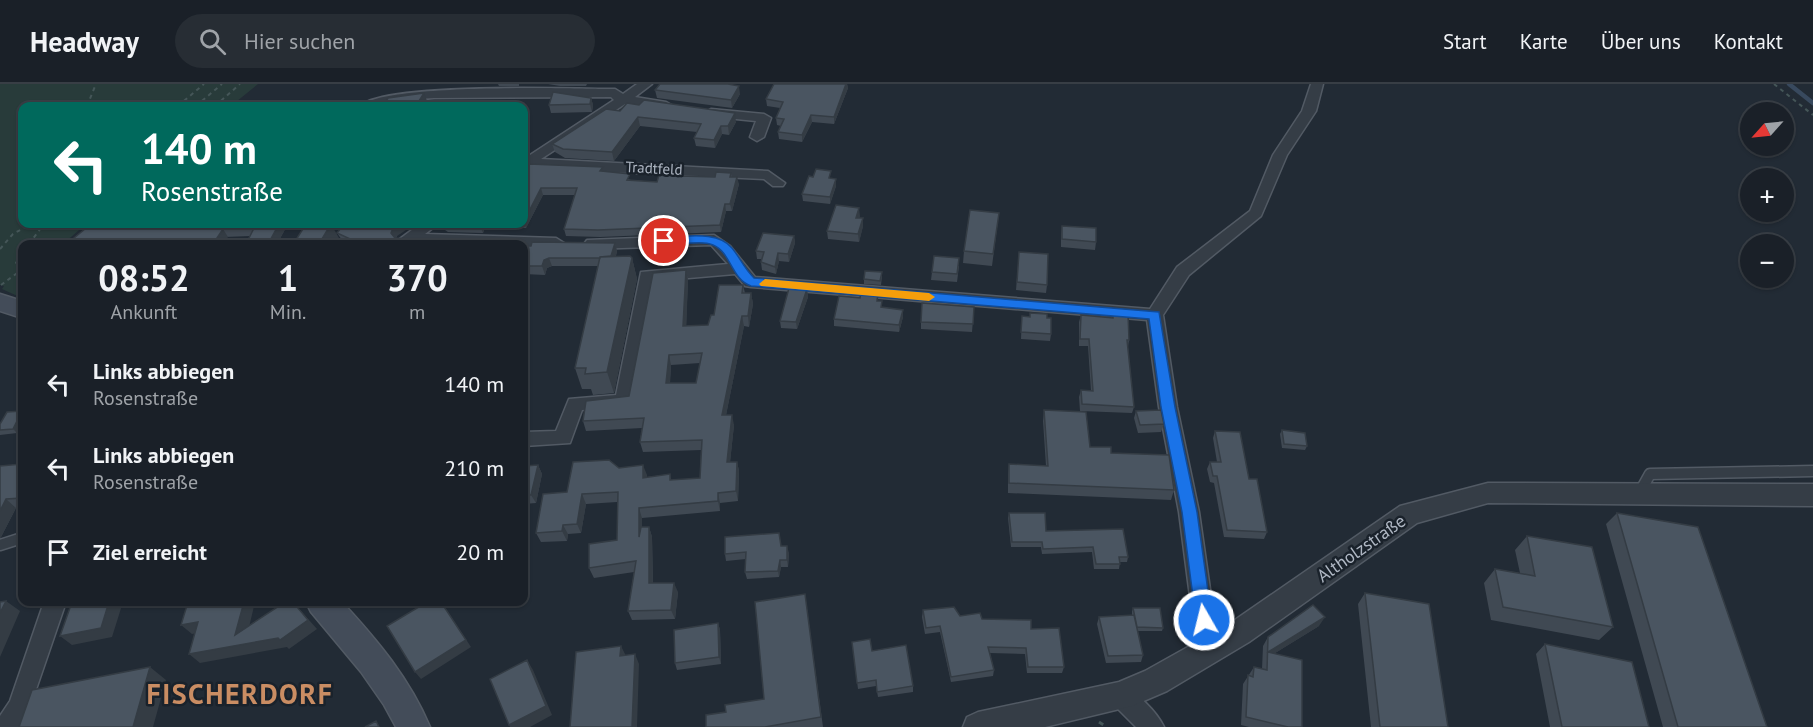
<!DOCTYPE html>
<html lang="de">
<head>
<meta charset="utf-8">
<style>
  body { margin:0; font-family:"PT Sans",sans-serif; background:#272d34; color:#f1f3f6; height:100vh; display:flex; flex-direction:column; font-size:22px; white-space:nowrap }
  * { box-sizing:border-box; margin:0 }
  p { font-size:20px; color:#9fa3a8 }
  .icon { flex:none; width:33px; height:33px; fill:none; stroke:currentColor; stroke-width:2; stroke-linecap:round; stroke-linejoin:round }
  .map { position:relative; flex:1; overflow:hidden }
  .panel { position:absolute; left:18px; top:156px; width:510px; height:366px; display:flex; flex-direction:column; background:#1a2028; border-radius:12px; box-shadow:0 2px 4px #0004,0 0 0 2px #383e45 }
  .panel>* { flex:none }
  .hud { position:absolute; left:18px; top:18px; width:510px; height:126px; border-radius:12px; box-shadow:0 2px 4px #0004,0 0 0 2px #383e45; background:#00695c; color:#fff; overflow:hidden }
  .needle { width:39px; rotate:243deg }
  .controls { position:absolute; left:1740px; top:18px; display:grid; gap:12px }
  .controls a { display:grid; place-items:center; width:54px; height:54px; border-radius:50%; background:#1a2028; box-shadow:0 2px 4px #0004,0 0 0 2px #383e45; font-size:30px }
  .pin { position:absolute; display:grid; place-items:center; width:51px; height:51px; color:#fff; margin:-26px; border:3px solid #fff; border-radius:50%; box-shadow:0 2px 6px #0007 }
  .me { position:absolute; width:66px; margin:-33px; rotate:352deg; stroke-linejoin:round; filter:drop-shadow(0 0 4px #0008) }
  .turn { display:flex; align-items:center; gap:21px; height:126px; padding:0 24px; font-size:27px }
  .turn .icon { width:78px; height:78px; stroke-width:2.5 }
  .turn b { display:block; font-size:42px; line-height:51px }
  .eta { display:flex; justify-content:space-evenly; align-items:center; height:102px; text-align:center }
  .eta b { font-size:36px; font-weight:800; line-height:42px }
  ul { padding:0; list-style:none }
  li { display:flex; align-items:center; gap:18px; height:84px; padding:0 24px }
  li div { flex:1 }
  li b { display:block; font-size:22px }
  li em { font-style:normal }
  header { display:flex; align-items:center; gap:36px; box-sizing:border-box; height:84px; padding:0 30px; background:#1a2028; border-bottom:2px solid #383e45 }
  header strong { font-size:28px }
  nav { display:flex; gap:33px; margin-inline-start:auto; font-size:21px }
  .search { width:420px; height:54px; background:#272d34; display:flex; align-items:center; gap:15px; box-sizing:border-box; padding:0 21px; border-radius:33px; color:#9fa3a8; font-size:22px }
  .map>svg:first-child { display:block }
  .green { fill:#283b3a }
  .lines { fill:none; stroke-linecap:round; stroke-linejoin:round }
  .stream { stroke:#38495e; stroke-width:4.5 }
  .service-casing { stroke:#525a64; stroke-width:13 }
  .minor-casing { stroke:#525a64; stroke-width:3 }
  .tertiary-casing { stroke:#525a64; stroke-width:3 }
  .secondary-casing { stroke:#525a64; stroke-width:3 }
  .path-far1 { stroke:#455658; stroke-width:2; stroke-dasharray:4 4; stroke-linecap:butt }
  .path { stroke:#455658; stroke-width:3; stroke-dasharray:5 5; stroke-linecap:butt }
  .service { stroke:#353d46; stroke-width:10 }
  .minor { fill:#353d46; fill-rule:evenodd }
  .tertiary { fill:#353d46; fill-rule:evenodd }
  .secondary { fill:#434c59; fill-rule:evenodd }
  .wall { fill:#404953; fill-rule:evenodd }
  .shaded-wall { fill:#343c44 }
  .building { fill:#4a5561; stroke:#343c44; stroke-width:1.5; fill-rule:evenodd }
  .route { fill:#1a73e8; stroke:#114b97; stroke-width:1.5 }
  .slow { fill:#f59e0b }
  .labels { text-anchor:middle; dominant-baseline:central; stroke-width:5; stroke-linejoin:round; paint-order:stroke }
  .far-street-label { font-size:15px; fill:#afb7c3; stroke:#1a222b }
  .street-label { font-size:18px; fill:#afb7c3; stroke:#1a222b }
  .near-district-label { font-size:28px; font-weight:bold; letter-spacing:1.5px; fill:#ca8d63; stroke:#1a222b }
</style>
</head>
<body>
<header>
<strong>Headway</strong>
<div class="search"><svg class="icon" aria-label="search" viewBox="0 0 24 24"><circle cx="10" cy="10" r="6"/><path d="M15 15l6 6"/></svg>Hier suchen</div>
<nav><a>Start</a><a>Karte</a><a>Über uns</a><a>Kontakt</a></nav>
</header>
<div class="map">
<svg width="1813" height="643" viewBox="0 0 1813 643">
  <rect width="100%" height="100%" fill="#222b35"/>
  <path class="green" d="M0,0H258L231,22H22V140H86L63,160H22V214L2,205L4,202L0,201Z"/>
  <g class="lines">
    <path class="stream" d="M1789,0L1813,19"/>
    <defs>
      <path id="service" d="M1640,408L1650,390L1813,387
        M0,461L22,454"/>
      <path id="minor" d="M637,0H652L635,13L666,18L673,22L666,26L625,20L541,75L768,87L785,99L783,102H773L764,95L524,84V75L614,16L611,13L434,14C410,15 384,24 360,22C384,0 557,4 598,5H615L623,10Z
        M1311,0H1323L1316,27L1287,71L1261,132L1189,191L1163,231L1177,323L1199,428L1214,533L1231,559L1228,566L1220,569L1212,566L1193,536L1179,428L1159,323L1147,236L751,203L745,202L735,190L654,197L630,322L582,326L570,359L524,362V348L556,347L569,315L616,311L641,188L728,180L711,161L592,165L587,164L584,160L587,156L714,151L730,162L755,193L1150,225L1177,183L1250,127L1273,71L1302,27Z
        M711,25L764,30L771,34L764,53L757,57L750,53L756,37L706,32L704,29Z
        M420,140H438L425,150L556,154L564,159L556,164L524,163V160H400L397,157Z
        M44,518H66L30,623L19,643H0V632L10,617Z
        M1121,601C1136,607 1157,628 1164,643H1136L1113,620L1110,612L1113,604Z"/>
      <path id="tertiary" d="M1488,399L1813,400V422L1488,419L1417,439L1249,558L1167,607L1132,622L1045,643H963L967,633L978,628L1119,598L1145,587L1229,540L1400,422Z"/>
      <path id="secondary" d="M0,210L22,217V234L0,227Z
        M306,518H342C378,557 409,594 430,643H396L384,621L361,588L311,528Z"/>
    </defs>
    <use href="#service" class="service-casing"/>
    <use href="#minor" class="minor-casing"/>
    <use href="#tertiary" class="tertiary-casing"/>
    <use href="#secondary" class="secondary-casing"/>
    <path class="path-far1" d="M1774,0L1813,31
      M87,22L96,0
      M178,22L204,0
      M196,22L222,0
      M215,22L240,0
      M29,160L44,140
      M0,165L13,150L31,140
      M22,169L16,179L22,187
      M1,201L20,187"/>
    <path class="path" d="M1099,638L1107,643"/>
    <use href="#service" class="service"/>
    <use href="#minor" class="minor"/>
    <use href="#tertiary" class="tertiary"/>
    <use href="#secondary" class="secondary"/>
  </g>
  <path class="wall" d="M498,0H519V2H499Z
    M548,0H587L586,2H560Z
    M774,0H847L848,4L834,40L812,38L802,58L779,55L778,48L781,42L777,41L776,34L780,24L767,22L766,15Z
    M655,6L740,10L732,24L657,14Z
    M591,14L593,21L592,28L551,29L549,21Z
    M620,27L736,38L729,51L722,50L715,64L696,62L694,54L697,48L640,42L614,77L565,74L555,68L552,60Z
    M604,87L631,96L657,98L683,92L715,93L731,89L732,93L739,100L732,127H726L721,148L600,153L566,152L564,145L575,111H543L526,144H504L502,140H524V91Z
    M832,94L836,102L830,120L803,117L802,110Z
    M999,129L992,182L963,179L964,167Z
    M860,132L859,134H863V142L859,158L828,155L827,147Z
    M91,140H288L277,160L250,152L68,159Z
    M437,140H486L483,149L448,148L439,142Z
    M1062,142L1096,158L1095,166L1061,163V150Z
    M337,149L397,152L396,154L419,160H350L342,156Z
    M794,152L795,159L789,178L779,177L776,190L762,186L761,178L762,175H757L756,167Z
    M615,159L617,167L616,172L632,174L637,195L614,309L593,311L591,305H582L575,284L598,182H552L547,184L545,191L524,190V162Z
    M1019,168L1047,201L1046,209L1016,206Z
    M959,182L957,198L931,196L932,188Z
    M686,186L688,196L686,242L708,241L714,231L743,201L745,209H751L753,220L749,243L744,242L726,331L734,341L730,378H737L739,387L738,417L720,419V427L642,434V443H649L652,453L653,499L678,508L675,535L632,536L628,527L634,488L594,494L589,484L617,456V418L586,420L581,449L568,450L567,457L541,458L536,449L567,408L619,384L647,391V393L670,390L671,396L700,394L701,366L643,368L640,358L642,344L586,347L583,337L629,312ZM700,279L696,299H670L671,281Z
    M882,192L881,201L864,200V195Z
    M807,205L808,213L797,245L781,244L780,237Z
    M879,217L882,224L903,233L899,248L834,242V235Z
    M974,223L972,248L921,245V238Z
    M1113,228L1129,256L1128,263L1134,323L1132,329L1080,327L1079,313L1081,306L1091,307L1088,262H1079V238L1081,231L1112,234Z
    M1022,232L1047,234L1051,250L1050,257L1021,255Z
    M1044,326L1090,363L1174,406L1171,416L1008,409V390L1009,380L1046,382L1043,337Z
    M1136,327L1164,340L1161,348L1138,349L1134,334Z
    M7,328L17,349L0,351V340Z
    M1282,346L1307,362L1305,366L1282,364L1280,350Z
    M1215,347L1249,395L1267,448L1264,455L1224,453L1214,399L1210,398L1207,385L1210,378H1217L1213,354Z
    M22,380V423L16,424L1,453L0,454V382Z
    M538,381L542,390L536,419L524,420V382Z
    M1009,429L1046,447L1128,473L1127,478H1120L1119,485H1094L1092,468L1042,470L1041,463H1011L1008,434Z
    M1617,429L1767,643H1663L1606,440Z
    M1527,452L1613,543L1599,556L1491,536L1484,499L1495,485L1520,489L1515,466Z
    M781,462L789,469L788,483H781L779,493L747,495L745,488L746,475L726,477L725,470Z
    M1365,509L1448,643H1371L1358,520Z
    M805,510L823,643H706L726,628L764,615Z
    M1133,524L1163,544L1162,547H1138L1143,571L1141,578L1106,579L1097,540L1099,533L1132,531V527Z
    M923,526L982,535L1031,545L1064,583L1062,589H1027L1025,570L990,569L994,586L993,592L951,598L940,548L925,550L922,533Z
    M718,539L720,546L721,580L677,586L675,579Z
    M1319,542L1275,569L1302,643H1249L1241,641L1243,600L1254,583L1262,585L1263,562L1268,553Z
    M852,558L872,567L913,602V608L878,613L876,602L858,605Z
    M1545,560L1649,643H1550L1536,570Z"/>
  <path class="shaded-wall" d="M846,0H847L848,4L834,40V33Z
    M739,2L740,10L732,24L731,16Z
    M424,9L427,17L424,22H416Z
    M591,14L593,21L592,28L590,20Z
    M735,29L736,38L729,51L728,42Z
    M811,31L812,38L802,58V51Z
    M638,33L640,42L614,77L612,68Z
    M721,42L722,50L715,64L714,56Z
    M737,93L739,100L732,127L730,120Z
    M836,95V102L830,120V113Z
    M541,104L543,111L526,144L524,137Z
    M725,120L726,127L721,148L720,141Z
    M859,124L860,132L856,142V134Z
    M863,134V142L859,158L858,150Z
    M279,140H288L277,160H268Z
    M331,140L339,154L335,160H319Z
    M400,140H415L397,152L395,157L391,149L393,144Z
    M481,140H486L483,149L480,142Z
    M223,145L228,153L224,160H213Z
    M794,152L795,159L789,178L788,170Z
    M615,159L617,167L613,182L610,174Z
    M778,169L779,177L776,190L775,183Z
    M549,174L552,182L547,184L545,191L542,182L544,176Z
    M632,174L637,195L614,309L607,288Z
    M686,186L688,196L686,253L683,242Z
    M807,205L808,213L797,245L796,238Z
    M751,209L753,220L749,243L748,232Z
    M903,226V233L899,248V241Z
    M742,232L744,242L724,341L722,331Z
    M669,271L671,281L669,309L666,299Z
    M22,328V339L17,349L13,345Z
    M732,331L734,341L729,388L727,378Z
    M737,378L739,387L738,417L736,407Z
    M538,381L542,390L536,419L531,411Z
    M643,381L647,391V403L643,394Z
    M718,409L720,419V427L718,417Z
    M582,410L586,420L581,449L577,440Z
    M6,415L16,424L1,453L0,454V427Z
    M639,424L642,434V462L639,453Z
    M563,441L568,450L567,457L562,447Z
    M649,443L652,453L653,509L649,499Z
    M787,462L789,469L788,483L787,476Z
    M780,476L781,483L779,493L778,487Z
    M674,499L678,508L675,535L671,526Z
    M6,517L20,527L0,573V529Z
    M109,518H123L112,553L72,561L60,552Z
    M244,518H255L245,560L293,518L317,545L289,565L287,563L200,579L189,570L235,551Z
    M442,519L471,563L421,595L415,588Z
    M1325,533L1319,542L1267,574L1268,568Z
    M198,538L208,547L192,550L181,541Z
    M718,539L720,546L721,580L719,573Z
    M621,562L626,572H620Z
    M635,570L639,580L637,643H632Z
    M527,576L533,586L552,631L530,643H510L509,641Z
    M150,583L166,596L153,643H133Z"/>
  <path class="building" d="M660,0H728L739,2L731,16L655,6Z
    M774,0H846L834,33L811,31L802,51L778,48L784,35L776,34L783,18L766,15Z
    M553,8L591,14L590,20L549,21Z
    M424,9L416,22H383L388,14Z
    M644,16L735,29L728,42H721L714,56L694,54L701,40L638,33L612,68L563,65L552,60L606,25L620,27L627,19L639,21Z
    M529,80L603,83L600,87L630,90L627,96L657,98L659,91L666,92L668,86L682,87L680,92L715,93L716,88L731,89L730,93H737L730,120H725L720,141L598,146L564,145L577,104H541L524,137V91Z
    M816,85L831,87L829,94L836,95L830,113L802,110L809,92L813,93Z
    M836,121L859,124L856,134H863L858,150L827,147Z
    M970,126L999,129L993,170L964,167Z
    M91,140H279L268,160H246L254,144L223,145L213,160H60L62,158L68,159Z
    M306,140H331L319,160H297L298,159H294Z
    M344,140H400L393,144L391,149L395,154L409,155L419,160H361L337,149Z
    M443,140H481L480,142L445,141Z
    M1062,142L1096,144V158L1062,155Z
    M763,149L794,152L788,170L778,169L775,183L761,178L764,168L756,167Z
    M486,158L492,160H437V159Z
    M532,158L615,159L611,172L600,173V174H549L544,176L542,182H524V162H531Z
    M1019,168L1048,170L1047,201L1017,198Z
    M630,172L632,174L607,288L585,290L586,284H575L600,173Z
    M934,172L959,174L957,190L932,188Z
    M686,186L683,242L708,241L711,231H714L719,201H743L742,209H751L748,232H742L722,331H732L727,378H737L736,407L718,409V417L639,424V453L641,443H649V499H674L671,526L628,527L636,477L589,484V460L617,456L618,408L582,410L577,440L563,441L562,447L536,449L543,410L567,408L573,378L609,376L619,384L643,381V394L670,390V396L700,394L702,356L640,358L644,334L583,337L586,317L629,312L653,189ZM702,269L696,299H666L669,271Z
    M865,187L882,188L880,197L864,195Z
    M789,204L807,205L796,238L780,237Z
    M861,207L878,209L877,217H882L881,223L903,226L899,241L834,235L839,212L860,214Z
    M922,219L974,223L973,240L921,238Z
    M1113,228L1128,230L1129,256H1127L1134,323L1082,320L1081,306L1093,307L1089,255H1080L1081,231L1113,234Z
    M1030,229L1047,230V234H1051V250L1021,248L1022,232L1030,233Z
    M1044,326L1086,328L1090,363H1111V369L1169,371L1174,406L1009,399V380L1048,382Z
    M1161,326L1164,340L1140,341L1136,327Z
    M22,327L13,345L0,346V340L7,328Z
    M1282,346L1305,349L1307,362L1284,360Z
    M1215,347L1240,348L1249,395H1257L1267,448L1227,446L1217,392H1213L1210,378H1221Z
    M22,380V414L6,415L0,427V382Z
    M538,381L531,411H524V382Z
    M1009,429H1045L1046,447L1123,445L1128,473H1119L1120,480H1096L1093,463L1043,465L1042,458H1012Z
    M1617,429L1698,443L1767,643H1678Z
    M779,449L781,462H787V476H780L778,487L745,488L746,468L725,470V453Z
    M1527,452L1592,463L1613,543L1503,523L1495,485L1535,492Z
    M1365,509L1429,520L1448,643H1380Z
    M805,510L821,633L765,643H706V631L726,628L725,621L764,615L755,518Z
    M6,517L0,529V518Z
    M72,518H109L101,544L60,552Z
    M188,518H244L235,551L285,518H293L308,536L280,556L278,554L189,570L198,538L181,541Z
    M427,518H441L466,556L415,588L387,542Z
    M1313,521L1325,533L1268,568L1302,576V643H1288L1246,633L1248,591L1253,593L1254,583L1267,586L1268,553Z
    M954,523L960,532L980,529L982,535L1031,536V545L1059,544L1064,583H1028L1026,564L988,563L994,586L951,593L940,542L926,544L923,526Z
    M1133,524H1160L1163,544L1137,543Z
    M1134,531L1143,571L1108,572L1099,533Z
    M718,539L719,573L675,579L674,546Z
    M870,555L872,567L906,561L913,602L877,608L876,596L857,599L852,558Z
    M1545,560L1632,578L1649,643H1562Z
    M621,562L620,572L635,570L632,643H570L576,568Z
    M527,576L546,622L509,641L490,595Z
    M150,583L133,643H19L32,606Z
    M376,637L379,643H365Z"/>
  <path class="route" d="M664,153C685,153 718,146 732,164C741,175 743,183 754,194L1159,228L1175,323L1197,428L1212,536L1209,541L1204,543L1198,541L1196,536L1182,428L1161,323L1149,235L751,202C731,195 731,168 713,161C698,155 676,163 660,160L659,157Z"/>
  <path class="slow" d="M765,195L929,209L935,213L929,217L761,202L759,200Z"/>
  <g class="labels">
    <g class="far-street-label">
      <text transform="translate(654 84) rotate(3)">Tradtfeld</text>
    </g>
    <g class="street-label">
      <text transform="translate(1361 464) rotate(-35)">Altholzstraße</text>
    </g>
    <g class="near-district-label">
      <text x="240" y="609">FISCHERDORF</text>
    </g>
  </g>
</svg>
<div class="controls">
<a><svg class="needle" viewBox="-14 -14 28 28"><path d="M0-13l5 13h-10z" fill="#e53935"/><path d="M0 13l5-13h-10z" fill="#9fa3a8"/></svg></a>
<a>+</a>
<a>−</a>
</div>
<div class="pin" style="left:664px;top:157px;background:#d93025"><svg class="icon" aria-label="arrive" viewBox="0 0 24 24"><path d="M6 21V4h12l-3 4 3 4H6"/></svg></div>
<svg class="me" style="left:1204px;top:536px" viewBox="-20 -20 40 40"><circle r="17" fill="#1a73e8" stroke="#fff" stroke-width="3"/><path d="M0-11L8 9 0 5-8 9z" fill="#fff"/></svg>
<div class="hud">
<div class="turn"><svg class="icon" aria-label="left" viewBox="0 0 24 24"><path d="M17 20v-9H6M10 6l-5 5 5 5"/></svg><div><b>140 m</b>Rosenstraße</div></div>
</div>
<section class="panel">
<div class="eta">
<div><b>08:52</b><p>Ankunft</p></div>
<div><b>1</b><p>Min.</p></div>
<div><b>370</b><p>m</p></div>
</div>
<ul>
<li><svg class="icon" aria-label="left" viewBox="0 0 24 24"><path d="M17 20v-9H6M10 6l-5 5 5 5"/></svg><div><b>Links abbiegen</b><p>Rosenstraße</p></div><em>140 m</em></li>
<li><svg class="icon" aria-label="left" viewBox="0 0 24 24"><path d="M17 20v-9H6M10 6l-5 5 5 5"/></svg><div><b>Links abbiegen</b><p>Rosenstraße</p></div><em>210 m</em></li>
<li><svg class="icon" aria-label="arrive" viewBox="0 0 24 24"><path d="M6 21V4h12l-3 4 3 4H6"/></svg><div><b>Ziel erreicht</b></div><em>20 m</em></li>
</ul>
</section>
</div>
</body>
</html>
